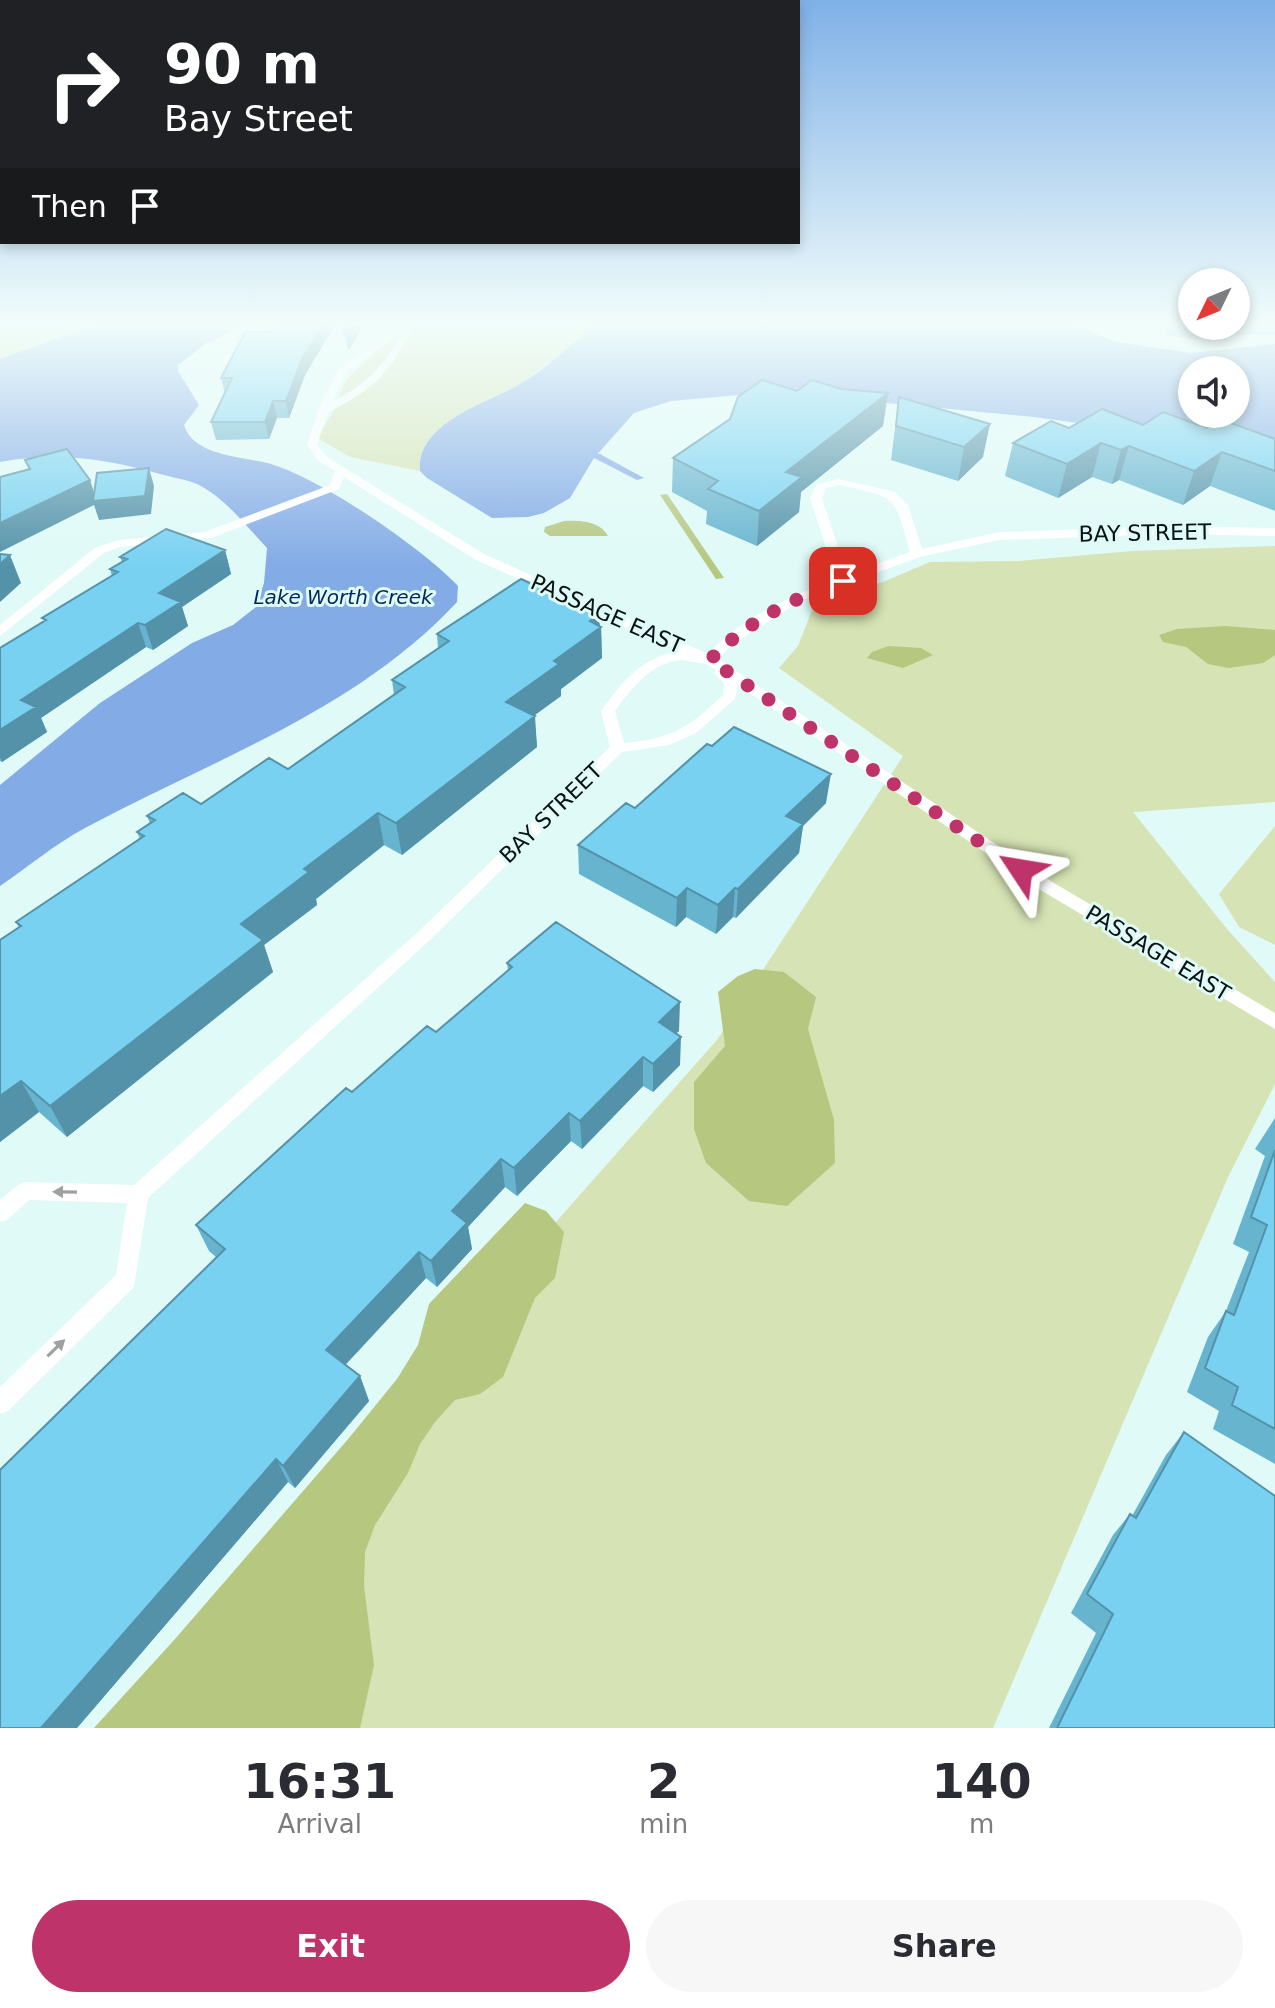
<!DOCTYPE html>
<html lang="en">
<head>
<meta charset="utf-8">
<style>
  body { margin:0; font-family:"DejaVu Sans",sans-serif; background:#f7f7f7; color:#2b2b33; height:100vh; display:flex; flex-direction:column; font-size:30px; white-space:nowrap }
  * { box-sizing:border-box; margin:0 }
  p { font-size:26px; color:#7c7c81 }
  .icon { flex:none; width:44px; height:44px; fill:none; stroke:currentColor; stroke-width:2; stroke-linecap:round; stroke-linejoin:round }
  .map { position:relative; height:1728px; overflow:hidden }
  .side { display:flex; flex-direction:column; background:#fff; flex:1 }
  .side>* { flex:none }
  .top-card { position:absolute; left:0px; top:0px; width:800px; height:244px; box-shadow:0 4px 12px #0003; background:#202124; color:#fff; overflow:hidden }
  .needle { width:52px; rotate:227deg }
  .tools { position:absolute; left:1178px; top:268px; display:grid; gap:16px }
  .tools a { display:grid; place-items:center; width:72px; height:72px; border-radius:50%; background:#fff; box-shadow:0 4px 12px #0003; font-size:40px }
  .pin { position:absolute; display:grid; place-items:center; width:68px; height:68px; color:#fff; margin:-34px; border-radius:16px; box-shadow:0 4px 12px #0006 }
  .me { position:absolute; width:88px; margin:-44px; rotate:303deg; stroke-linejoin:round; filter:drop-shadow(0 0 6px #0008) }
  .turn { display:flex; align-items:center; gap:28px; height:168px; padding:0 32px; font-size:36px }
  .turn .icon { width:104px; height:104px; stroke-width:2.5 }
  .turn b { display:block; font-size:56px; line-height:68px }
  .then { display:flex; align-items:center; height:76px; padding:0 32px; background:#0003; gap:16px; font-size:30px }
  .eta { display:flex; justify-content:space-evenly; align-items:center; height:136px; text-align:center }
  .eta b { font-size:48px; font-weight:700; line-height:56px }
  .action { display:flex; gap:16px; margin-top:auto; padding:16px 32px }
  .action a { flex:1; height:92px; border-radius:48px; background:#be336a; color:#fff; font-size:32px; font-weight:700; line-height:92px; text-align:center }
  .action a+a { background:#f7f7f7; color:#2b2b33 }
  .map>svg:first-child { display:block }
  .green { fill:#d6e3b4 }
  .forest { fill:#b6c780 }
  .water { fill:#83abe6; fill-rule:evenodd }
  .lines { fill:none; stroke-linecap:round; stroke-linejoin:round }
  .stream { fill:#83abe6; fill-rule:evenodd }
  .service { fill:#fff; fill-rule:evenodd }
  .wall { fill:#67b4cf }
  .shaded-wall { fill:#5492a9 }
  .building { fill:#78d1f1; stroke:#5492a9; stroke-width:2 }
  .oneway { fill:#9da1a1 }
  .route { stroke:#be336a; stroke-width:14; stroke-dasharray:0 25.2 }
  .labels { text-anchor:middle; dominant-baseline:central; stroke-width:6; stroke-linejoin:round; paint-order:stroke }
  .far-water-label { font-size:20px; font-style:italic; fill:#02285b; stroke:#dffaf7 }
  .street-label { font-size:22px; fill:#0a1313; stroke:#dffaf7 }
</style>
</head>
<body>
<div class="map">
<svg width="1275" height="1728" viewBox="0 0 1275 1728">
  <rect width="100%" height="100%" fill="#dffaf7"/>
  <path class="green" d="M0,325H109L0,387Z
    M411,325H591C570,347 549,364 524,381C492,404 416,419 420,471L350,457L317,438L333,412L346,380L379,348Z
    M1275,546V802L1133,812L1227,929L1275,982V1084L1228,1177L993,1728H108L717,1040L903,756L779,668L798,646L816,600L883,582L930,562L1018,561L1132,551Z
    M1275,826V945L1239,927L1219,894Z"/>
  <path class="forest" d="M667,494L724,578L716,579L660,495Z
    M564,521C580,520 600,521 608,536H550L544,532L545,527Z
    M1225,626L1275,630V655L1263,663L1229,668L1208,664L1186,647L1163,642L1159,635L1177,629Z
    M889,646L921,648L933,655L903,668L867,658L872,652Z
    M755,969L784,972L816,997L808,1029L834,1120L835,1163L787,1206L749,1201L706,1163L694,1129V1082L725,1046L718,992L738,976Z
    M525,1203L546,1211L564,1232L555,1278L535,1298L503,1377L480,1394L455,1400L435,1422L420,1444L408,1473L375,1525L365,1552L364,1586L374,1665L360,1728H94L175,1639L349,1438L397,1379L418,1345L429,1304Z"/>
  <path class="water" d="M95,325H243L205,344L178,365V371L199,405L184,425C194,458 247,456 274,465C324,481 422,548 458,586L457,602C357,710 212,760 85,828C55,844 28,867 0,886V785L100,703L192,643L233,625L256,607L264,583L267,548C247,527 226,499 199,485C189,480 175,478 164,475C108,459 57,451 0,462V359Z
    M591,325H1074L1116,342L1192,353L1275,344V443L1188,438L1034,417L771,392L671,401L634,413L594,458L570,498L544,513L528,517L492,518L427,478L420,471C416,422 488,403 520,384C547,368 570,347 591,325ZM1192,370H1236V414H1192Z"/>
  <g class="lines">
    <path class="stream" d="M594,454H600L644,478L637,480L594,458Z"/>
    <path class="service" d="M399,325H415C392,370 374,390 328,412L317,445L327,457L484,554L708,654C742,618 790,596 836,579L810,498L817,484L839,479L895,492L908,505L922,549L999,532L1172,526L1275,528V536L1172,534L999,540L920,557L802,600L733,644L718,659L1054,883L1275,1013V1029L1042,891L738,685L735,699L696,733L669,745L622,752L430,940L148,1198L134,1287L8,1411L0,1414V1387L116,1275L127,1203L29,1200L7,1220L0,1222V1200L18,1185L25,1182L134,1185L418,932L610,747L601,711C621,683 645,653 681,652L476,560L344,477L339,489L211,538L120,547L104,553L0,636V625L96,547L119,540L205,532L330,485L335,471L319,461L307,445L320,405L339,369ZM402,332C385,365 365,386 331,402L346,373ZM839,485C899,499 893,493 910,552L847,575L822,498L826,488ZM681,660L706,664L715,669V674L724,683L723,695C687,729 673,738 624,743L615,711C631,689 652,662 681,660Z"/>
  </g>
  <path class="wall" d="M277,325H335L305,375L289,418H277L269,439L216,440L211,422L225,394L221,378L271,332Z
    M340,325H363L349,350Z
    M1162,325H1192V326L1275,325V334L1212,336L1210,340L1167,336L1165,325Z
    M899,397L983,457L958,481L891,460Z
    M1143,425L1207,428L1275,439V511L1210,486L1183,505L1119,480L1112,484L1092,477L1058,498L1005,476L1013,443L1069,428Z
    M883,426L801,492L799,512L757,546L706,524L707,511L672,492L673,458Z
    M225,550L231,574L182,607L188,626L153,650L146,647L41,718L47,732L2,762L0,761V648L44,621L42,618L112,576L110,569L122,562L120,557Z
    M600,626L601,627L602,658L561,689V696L534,715L537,747L402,855L384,845L316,899L317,905L264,945L273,972L67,1137L39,1112L0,1142L19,927L16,922L140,839L137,832L150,823L147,816L201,804L288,769L394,695L392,680L438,648L437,634Z
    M712,746L826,803L803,826L799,853L736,918L733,917L716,934L686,917L676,927L579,874L578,845L635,808Z
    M507,963L679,1031L676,1033L680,1065L653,1092L643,1086L582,1149L571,1141L517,1196L505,1187L468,1227L472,1249L437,1287L426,1278L345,1365L360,1376L369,1401L295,1488L288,1482L77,1728L216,1257L209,1251L196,1225L352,1092L436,1032L508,971Z
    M1275,1118V1464L1213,1429L1219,1411L1187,1392L1208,1337L1226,1311L1249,1252L1233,1244L1265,1156L1255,1149Z
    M1184,1432L1275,1728H1049L1096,1633L1071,1613L1113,1535L1130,1514L1132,1516L1166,1455Z"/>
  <path class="shaded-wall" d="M323,325H335L305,375L289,418L286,401L302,359Z
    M351,325H363L349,350L346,333Z
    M888,393L883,426L801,492L799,512L757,546L759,511L786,472Z
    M273,401L277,418L269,439L265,422Z
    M990,424L983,457L958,481L964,447Z
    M1101,443L1092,477L1058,498L1067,464Z
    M1129,446L1119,480L1112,484L1121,450Z
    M1222,452L1210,486L1183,505L1194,471Z
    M149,468L154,486L151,514L99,520L94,505L0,552V523L90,480L97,501Z
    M225,550L231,574L182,607L188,626L153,650L145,625L159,593Z
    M10,555L21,583L0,602V564Z
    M599,614L600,628L601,627L602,658L561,689V696L509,734L506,702L554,661L590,621Z
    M138,623L146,647L41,718L47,732L2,762L0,757V730L21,700Z
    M535,716L537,747L402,855L396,823Z
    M831,774L826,803L803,826L799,853L736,918L738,889L786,816Z
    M378,813L384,845L316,899L317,905L264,945L273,972L67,1137L50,1106L241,924L304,869Z
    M687,888L686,917L676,927L677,898Z
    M735,888L733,917L716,934L718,905Z
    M680,1002L679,1031L658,1051L659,1022Z
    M681,1037L680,1065L653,1092V1064Z
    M643,1057V1086L582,1149L580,1121Z
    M21,1081L39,1112L0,1142V1096Z
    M569,1113L571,1141L517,1196L514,1168Z
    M501,1159L505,1187L468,1227L472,1249L437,1287L431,1261L452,1211Z
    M419,1252L426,1278L336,1375L326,1350Z
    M360,1376L369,1401L295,1488L283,1466Z
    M276,1459L288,1482L77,1728H41Z"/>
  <path class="building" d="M277,325H323L302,359L286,401H273L265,422H211L232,378H221L245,332H271Z
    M343,325H351L346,333Z
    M762,380L797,391L812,380L841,389L888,393L786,472L802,477L759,511L708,489L718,481L673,458L730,419L738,397Z
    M899,397L990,424L964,447L896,426Z
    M1102,409L1143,425L1163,412L1207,428L1220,419L1275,439V471L1222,452L1194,471L1129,446L1121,450L1101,443L1067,464L1013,443L1051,421L1069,428Z
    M67,449L90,480L0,523V477L30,469L25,460Z
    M149,468L145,496L93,501L97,473Z
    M166,529L225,550L159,593L181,602L145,625L138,623L21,700L36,707L0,730V648L46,620L42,618L118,572L110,569L127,559L120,557Z
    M0,554L10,555L0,564Z
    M521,579L599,614L590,621L601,627L554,661L559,664L506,702L535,716L396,823L378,813L304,869L309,872L241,924L263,940L50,1106L21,1081L0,1096V940L21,926L16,922L144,836L137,832L155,820L147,816L183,793L201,804L269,758L288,769L405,687L392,680L449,641L437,634Z
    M734,727L831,774L786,816L803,824L738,889L735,888L718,905L687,888L677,898L578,845L626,803L635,808L707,744L712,746Z
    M556,922L680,1002L659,1022L681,1037L653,1064L643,1057L580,1121L569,1113L514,1168L501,1159L452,1211L467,1223L431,1261L419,1252L326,1350L360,1376L283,1466L276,1459L41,1728H0V1470L225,1249L196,1225L346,1088L352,1092L427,1026L436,1032L512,967L507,963Z
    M1275,1150V1429L1232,1405L1238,1387L1205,1368L1226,1311L1234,1315L1267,1225L1251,1217Z
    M1184,1432L1275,1496V1728H1057L1113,1614L1087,1594L1130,1514L1136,1518Z"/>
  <defs><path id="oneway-solid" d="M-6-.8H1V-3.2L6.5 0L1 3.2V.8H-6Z" transform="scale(2)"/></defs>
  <g class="oneway">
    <use href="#oneway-solid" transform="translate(65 1192) rotate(-179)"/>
    <use href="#oneway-solid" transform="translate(56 1348) rotate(-44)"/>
  </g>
  <linearGradient id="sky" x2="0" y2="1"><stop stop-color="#7fb0e7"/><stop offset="0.57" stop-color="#f1fdfb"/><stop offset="1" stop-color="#f1fdfb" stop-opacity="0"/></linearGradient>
  <rect width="1275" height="567" fill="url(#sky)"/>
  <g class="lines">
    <path class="route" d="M843,581C794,598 746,622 710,660L1021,870"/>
  </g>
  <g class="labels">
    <g class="far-water-label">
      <text x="343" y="597">Lake Worth Creek</text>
    </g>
    <g class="street-label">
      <text transform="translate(1145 533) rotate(-1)">BAY STREET</text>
      <text transform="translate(607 614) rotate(24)">PASSAGE EAST</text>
      <text transform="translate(551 813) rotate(-44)">BAY STREET</text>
      <text transform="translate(1158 953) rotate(31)">PASSAGE EAST</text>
    </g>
  </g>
</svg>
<div class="tools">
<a><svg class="needle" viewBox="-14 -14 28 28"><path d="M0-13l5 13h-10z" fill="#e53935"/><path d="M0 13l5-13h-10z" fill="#7c7c81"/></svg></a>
<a><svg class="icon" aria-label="sound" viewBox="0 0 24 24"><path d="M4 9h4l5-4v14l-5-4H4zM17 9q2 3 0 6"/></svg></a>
</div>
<div class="pin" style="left:843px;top:581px;background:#d93025"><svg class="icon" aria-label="arrive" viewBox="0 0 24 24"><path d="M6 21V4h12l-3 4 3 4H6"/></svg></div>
<svg class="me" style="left:1021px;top:870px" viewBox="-20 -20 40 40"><path d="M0-17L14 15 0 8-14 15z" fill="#be336a" stroke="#fff" stroke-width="4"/></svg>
<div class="top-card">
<div class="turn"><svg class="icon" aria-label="right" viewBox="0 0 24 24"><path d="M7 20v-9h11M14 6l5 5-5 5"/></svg><div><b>90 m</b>Bay Street</div></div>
<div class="then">Then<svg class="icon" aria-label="arrive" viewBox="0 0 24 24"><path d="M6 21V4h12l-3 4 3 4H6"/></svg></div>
</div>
</div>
<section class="side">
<div class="eta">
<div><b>16:31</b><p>Arrival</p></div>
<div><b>2</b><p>min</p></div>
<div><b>140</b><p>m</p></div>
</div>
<div class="action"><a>Exit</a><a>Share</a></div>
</section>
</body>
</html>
